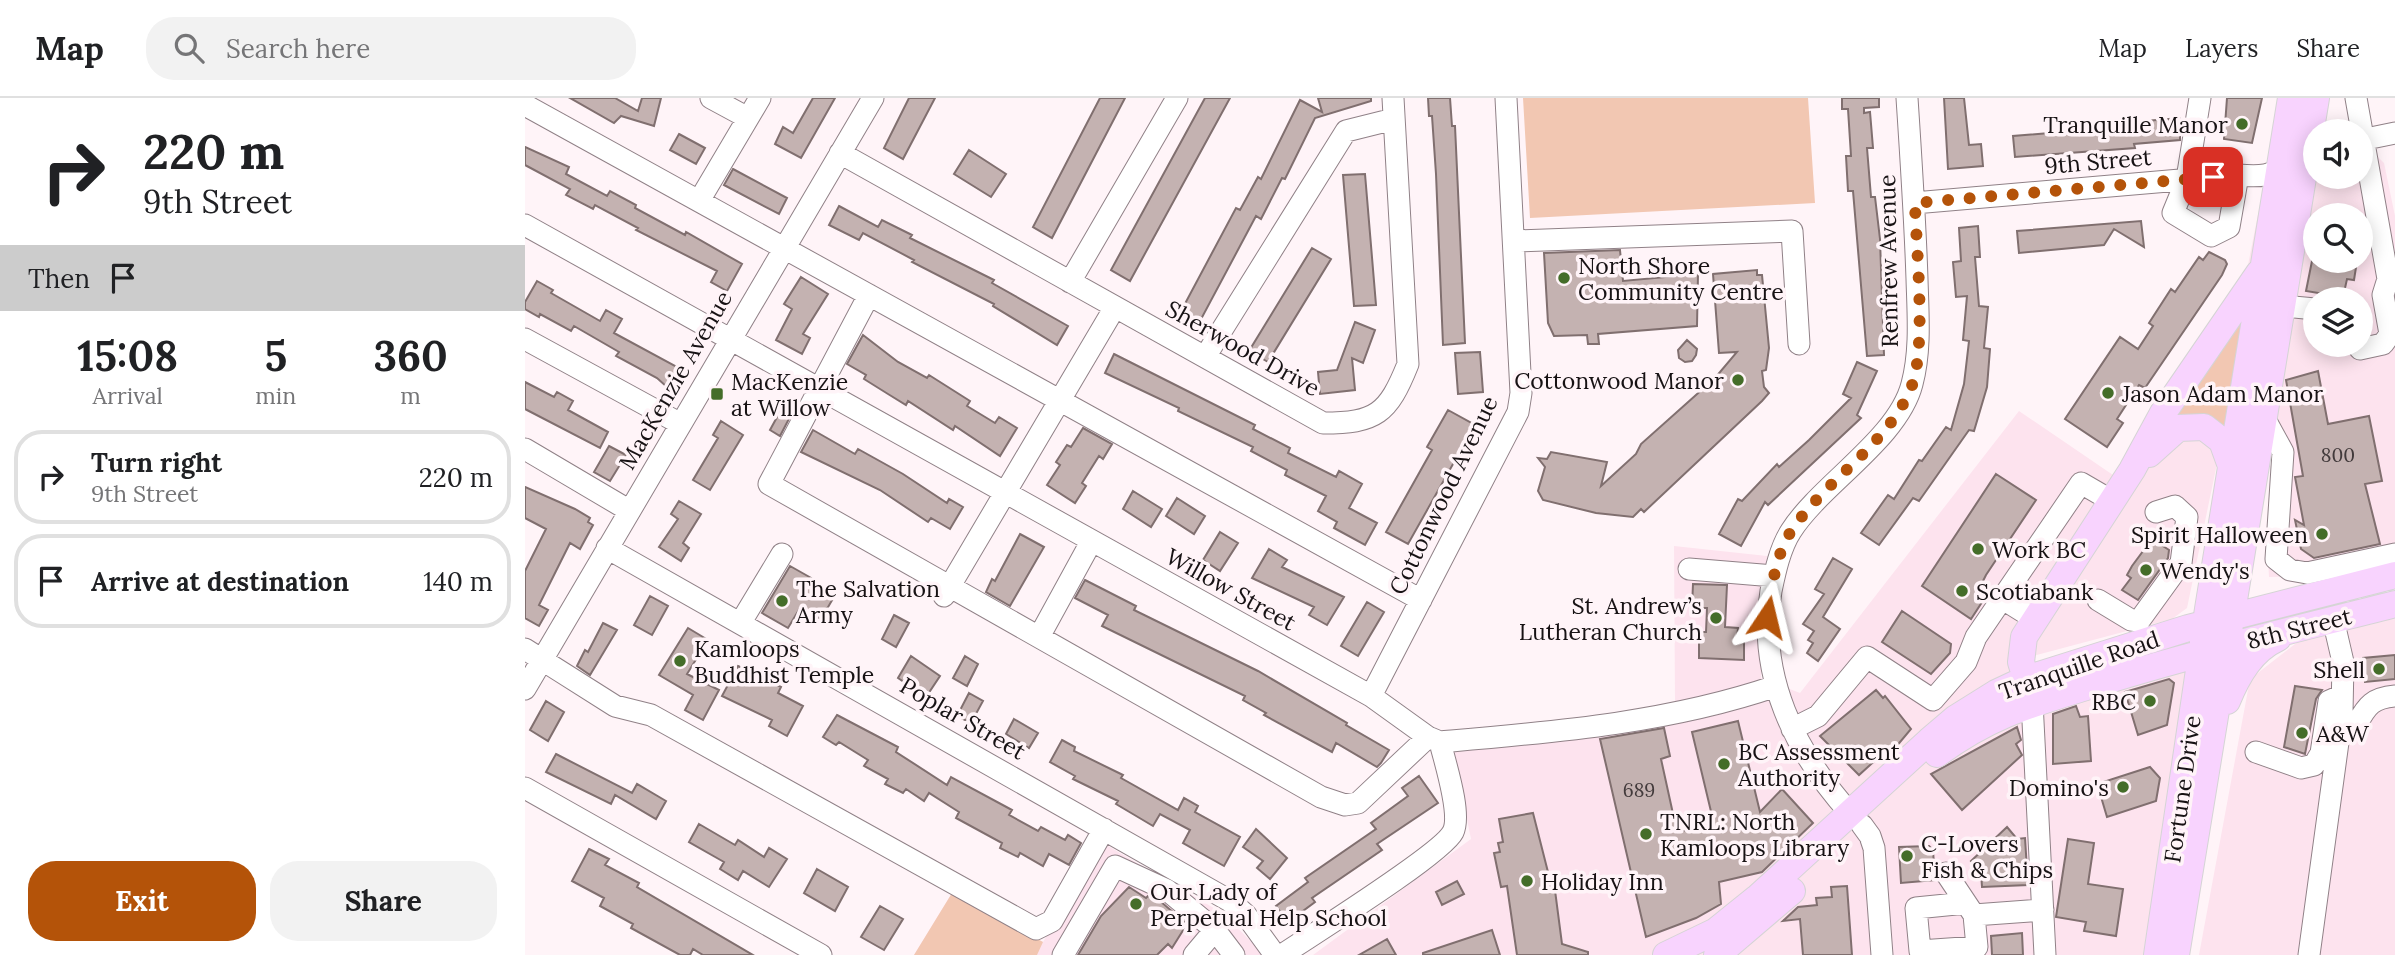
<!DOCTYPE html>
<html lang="en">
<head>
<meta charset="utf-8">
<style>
  body { margin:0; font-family:Lora,serif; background:#f2f2f2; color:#202124; height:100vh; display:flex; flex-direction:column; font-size:26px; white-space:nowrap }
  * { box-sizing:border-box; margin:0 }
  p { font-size:23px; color:#757577 }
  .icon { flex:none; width:38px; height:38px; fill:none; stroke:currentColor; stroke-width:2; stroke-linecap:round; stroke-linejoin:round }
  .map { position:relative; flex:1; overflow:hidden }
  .side { display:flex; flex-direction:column; background:#fff; width:525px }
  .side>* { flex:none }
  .guide { background:#fff; color:#202124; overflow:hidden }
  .controls { position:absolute; left:1778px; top:21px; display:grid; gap:14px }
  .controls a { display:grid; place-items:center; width:70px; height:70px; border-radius:50%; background:#fff; box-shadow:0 4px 18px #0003; font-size:35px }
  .pin { position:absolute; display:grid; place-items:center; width:60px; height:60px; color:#fff; margin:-30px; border-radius:14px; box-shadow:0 4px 10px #0006 }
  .me { position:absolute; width:77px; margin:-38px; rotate:10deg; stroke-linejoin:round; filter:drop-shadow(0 0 5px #0008) }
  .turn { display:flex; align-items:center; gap:24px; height:147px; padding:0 28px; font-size:32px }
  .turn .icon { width:91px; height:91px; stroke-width:2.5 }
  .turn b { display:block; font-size:49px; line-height:60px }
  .then { display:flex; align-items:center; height:66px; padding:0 28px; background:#0003; gap:14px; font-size:26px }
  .eta { display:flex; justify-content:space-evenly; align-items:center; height:119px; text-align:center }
  .eta b { font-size:42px; font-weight:700; line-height:49px }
  .action { display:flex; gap:14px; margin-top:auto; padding:14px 28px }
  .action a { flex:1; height:80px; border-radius:28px; background:#b45309; color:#fff; font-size:28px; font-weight:700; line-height:80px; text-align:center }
  .action a+a { background:#f2f2f2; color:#202124 }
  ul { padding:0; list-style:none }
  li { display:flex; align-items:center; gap:21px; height:94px; margin:0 14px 10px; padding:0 14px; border:4px solid #e0e0e0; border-radius:28px }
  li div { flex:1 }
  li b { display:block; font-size:26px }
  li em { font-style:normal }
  header { display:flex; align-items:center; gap:42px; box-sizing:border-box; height:98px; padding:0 35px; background:#fff; border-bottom:2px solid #e0e0e0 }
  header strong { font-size:33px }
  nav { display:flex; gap:38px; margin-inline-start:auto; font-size:24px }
  .search { width:490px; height:63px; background:#f2f2f2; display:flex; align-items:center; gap:18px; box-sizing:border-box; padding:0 24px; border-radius:28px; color:#757577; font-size:26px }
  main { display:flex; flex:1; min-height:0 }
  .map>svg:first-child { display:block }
  .built { fill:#fde3ee; fill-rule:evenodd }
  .green { fill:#f2c7b2 }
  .building { fill:#c4b2b1; stroke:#806f6f; stroke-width:2 }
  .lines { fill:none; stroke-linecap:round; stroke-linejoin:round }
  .minor-casing { stroke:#908187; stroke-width:23 }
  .major-casing { stroke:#d5d4d5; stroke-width:28 }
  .minor { stroke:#fff; stroke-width:21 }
  .major { stroke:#f8d3fe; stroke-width:26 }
  .route { stroke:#b45309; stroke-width:12; stroke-dasharray:0 21.6 }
  .poi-dot { fill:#446d29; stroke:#fff4f8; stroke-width:2.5 }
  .labels { text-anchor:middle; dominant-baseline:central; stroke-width:7; stroke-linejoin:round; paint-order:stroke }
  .number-label { font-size:19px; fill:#423a3b }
  .poi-label { font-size:23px; fill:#171214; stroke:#fff4f8; text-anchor:start }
  .street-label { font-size:23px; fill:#171214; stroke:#fff4f8 }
</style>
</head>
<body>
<header>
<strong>Map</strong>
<div class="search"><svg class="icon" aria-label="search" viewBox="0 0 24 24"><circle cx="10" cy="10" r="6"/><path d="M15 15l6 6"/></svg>Search here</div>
<nav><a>Map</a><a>Layers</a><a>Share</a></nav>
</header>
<main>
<section class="side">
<div class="guide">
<div class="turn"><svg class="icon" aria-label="right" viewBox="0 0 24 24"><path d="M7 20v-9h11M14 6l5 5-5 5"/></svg><div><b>220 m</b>9th Street</div></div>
<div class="then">Then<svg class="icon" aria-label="arrive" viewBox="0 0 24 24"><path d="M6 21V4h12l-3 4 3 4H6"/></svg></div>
</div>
<div class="eta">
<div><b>15:08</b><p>Arrival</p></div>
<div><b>5</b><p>min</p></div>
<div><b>360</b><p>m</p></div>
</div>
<ul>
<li><svg class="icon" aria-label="right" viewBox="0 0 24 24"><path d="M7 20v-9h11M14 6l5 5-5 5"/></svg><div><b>Turn right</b><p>9th Street</p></div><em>220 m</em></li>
<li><svg class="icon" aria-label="arrive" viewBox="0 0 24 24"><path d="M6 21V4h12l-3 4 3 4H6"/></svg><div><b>Arrive at destination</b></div><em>140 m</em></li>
</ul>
<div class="action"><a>Exit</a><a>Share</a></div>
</section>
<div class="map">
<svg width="1870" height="857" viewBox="0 0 1870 857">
  <rect width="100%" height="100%" fill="#fff4f8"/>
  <path class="built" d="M1850,56L1859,65L1870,118V460L1786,478L1744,479L1742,444L1752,361L1694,356L1662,510L1647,521L1504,559L1516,607L1654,567L1664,576L1618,857H788L946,741L927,647L1032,640L1150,603L1149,448L1242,458L1236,580L1275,595L1494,313L1588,377L1723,167L1740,81L1836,79ZM1790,117H1836V163H1790ZM1790,201H1836V247H1790Z
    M1870,514V857H1674L1725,581L1783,536Z
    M578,745L699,816L739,857H389L427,795L518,844Z"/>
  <path class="green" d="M998,0H1283L1290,105L1005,120Z
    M1721,218L1699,331L1653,320L1650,317Z
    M427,795L518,844L512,857H389Z"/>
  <path class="building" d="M45,0H90L113,13L117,0H136L129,28L96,18L89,25Z
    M288,0H310L276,60L250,46L258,29L268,35Z
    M384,0H410L378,61L359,50Z
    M575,0H600L527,140L508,129Z
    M680,0H705L605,183L586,172Z
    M793,0H846V3L790,20L760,81L757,80L736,121L731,118L674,225L655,215L711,110L715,112L733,79L736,81L775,2L797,14Z
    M903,0H925L927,28H930L940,245L918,247L911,76L907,18H904Z
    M1317,0H1354V9L1339,10V15L1345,14L1348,50H1342L1346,99H1350L1355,141L1359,257L1342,258L1328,93H1323L1321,58H1326L1323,11H1317Z
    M1419,0H1439L1444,47L1456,46L1458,68L1423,71Z
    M1702,0H1737L1727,45L1699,41Z
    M1655,20V42L1609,46L1610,50L1490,59L1488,38L1620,27V23Z
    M154,36L180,50L171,66L145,52Z
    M0,49L44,69L41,76L82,98L85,93L111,107L110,110L160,137L161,134L217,166L202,193L186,184L192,173L111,132L113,130L70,107L68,111L41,97L45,91L0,67Z
    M444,52L481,76L466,99L429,76Z
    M208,71L262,100L254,116L199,87Z
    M840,76L851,207L829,208L818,77Z
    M314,108L353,129L357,122L387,137L385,140L469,182L467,185L543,228L532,247L468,208L469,206L387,164L389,162L338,135L334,142L304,127Z
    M1616,123L1619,149L1589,131L1579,147L1494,155L1492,133Z
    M1453,128L1455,159H1450L1454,208L1463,209L1459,250L1465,251L1462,289L1449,333L1444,332L1394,403L1388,400L1354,447L1336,435L1363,397L1369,401L1394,362L1397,363L1421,329L1426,332L1439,286L1444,243L1438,242L1442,198L1431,199L1428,164L1436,163L1434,130Z
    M787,150L806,161L743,264L724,253Z
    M1095,152L1098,183L1173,176L1172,228L1073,236L1074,246H1063L1062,237L1029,238L1023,225L1019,155Z
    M1684,154L1700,162L1702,166L1697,177L1620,290L1614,287L1592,321L1598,325L1582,349L1540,321L1595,239L1613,251L1628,228L1624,225L1646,191L1650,194L1674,159L1678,162Z
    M1787,163H1832L1829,182L1822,181L1818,199L1781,193Z
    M1232,172V177H1237L1244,250L1241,272L1237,273L1239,289L1244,295L1237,303L1119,414L1116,411L1108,419L1071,415L1018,402L1013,393L1020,369L1013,360L1022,361L1026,354L1082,364L1076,388L1111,356L1116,346L1190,280L1212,254L1194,255L1188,176Z
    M276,179L303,196L278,236L285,240L277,256L251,242L267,211L259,206Z
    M12,183L28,192L26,195L75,223L81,212L97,221L89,235L154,270L142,289L132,280L91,258L94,254L49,228L46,233L15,216L14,219L0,211V204Z
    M830,224L850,232L838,265L827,260L830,292L795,296L793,274L812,272Z
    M338,237L373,264L402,280L404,277L445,303L442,308L470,325L474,319L492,330L475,358L430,328L428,332L383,303L381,307L363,296L339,281L341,277L322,266Z
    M1162,242L1172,251L1171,257L1167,263L1160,264L1154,260L1153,252Z
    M955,254L958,294L933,296L930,255Z
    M589,256L730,327L728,331L765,350L763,355L811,379L814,373L837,386L824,410L852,425L840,447L809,430L812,424L793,413L801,398L760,377L762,372L726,353L728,349L653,313L654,310L580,275Z
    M1332,264L1352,273L1332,317L1336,320L1243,407L1240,404L1216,448L1194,436L1213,401L1217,403L1252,366L1254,369L1284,342L1326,300L1318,296Z
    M1793,273L1803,326L1844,318L1857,383L1840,386L1855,446L1789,460L1776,451L1770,422L1779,427L1770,379L1778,378L1761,282Z
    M0,284L29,299L32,294L48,303L43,312L83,334L75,350L0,311Z
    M257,310L267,315L255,338L245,332Z
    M923,312L950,327L883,446L861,434L907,352L902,349Z
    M196,323L218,337L185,392L168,382L193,340L188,337Z
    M558,330L587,346L578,361L574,358L557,385L561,388L550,405L522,387L535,367L531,364L542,347L546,349Z
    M288,332L330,356L333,351L378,376L422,405L424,401L438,409L425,431L406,420L403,424L355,392L276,354Z
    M84,348L101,357L85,383L69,374Z
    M1471,376L1511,402L1461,477L1453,493L1461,498L1446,521L1397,488Z
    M0,389L50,411L65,420L63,424L68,427L55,451L45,445L14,507L23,512L14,528L0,520V473L21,431L0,420Z
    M608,393L637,411L626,429L598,411Z
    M652,400L680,418L669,436L641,418Z
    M154,403L176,416L158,445L164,450L156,463L134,449L153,421L146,416Z
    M695,434L713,445L695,473L678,462Z
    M495,436L519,449L485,508L461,494L467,481L470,483Z
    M1627,441L1644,452L1643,460L1613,502L1597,492L1606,480L1602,477L1607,468Z
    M744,451L762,462L757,469L819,499L802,527L784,517L789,509L727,480Z
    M1308,460L1327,471L1298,519L1315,531L1293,563L1282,555L1288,545L1283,542L1289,533L1278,526L1299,496L1290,491Z
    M265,468L288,481L285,486L309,499L296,521L275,510L263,530L237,515Z
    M560,482L611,508L609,512L733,573L822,625L821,627L864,652L856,665L852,669L811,645L807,654L739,617L741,615L718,602L720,598L577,528L583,517L550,500Z
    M1168,486L1202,487L1200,529L1213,530L1212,541H1219V562L1174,560V534H1181L1182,510H1167Z
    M125,498L143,508L127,537L109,527Z
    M842,504L859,514L833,558L816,548Z
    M1377,513L1426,546L1425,555L1406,576L1357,544Z
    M369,517L384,525L371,549L357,541Z
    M78,525L92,532L65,577L52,568L60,552L63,554Z
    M163,530L183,542L162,576L194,592L178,622L160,612L168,597L134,577Z
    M1870,557V581L1840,584L1838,560Z
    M386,558L415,578L401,599L373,580Z
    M440,558L453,566L442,588L428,580Z
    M213,568L256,589L253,595L278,608L262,638L244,628L247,622L197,598Z
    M1644,581L1649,585L1642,627L1613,637L1600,594Z
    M1770,588L1797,592L1791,601L1780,656L1759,649Z
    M1351,592L1358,600L1360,598L1386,631L1360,662L1355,658L1334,677L1295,638Z
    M444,595L458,603L446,625L432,618Z
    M21,603L39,614L23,643L5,632Z
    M1551,608L1555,619L1563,618L1566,663L1528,666V616Z
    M312,617L373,649L371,654L422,687L426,679L487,712L484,717L513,733L516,729L540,742L543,737L556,745L544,767L524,756L518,768L495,755L493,759L475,750L477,745L431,720L434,714L404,695L399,703L381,691L378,695L360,686L363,681L339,668L343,662L314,644L311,647L298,639Z
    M489,621L513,635L504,650L481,636Z
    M1213,623L1235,714L1257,691L1288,725L1237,774L1194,784L1196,806L1171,820L1121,839L1075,641L1139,630L1145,658L1136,661L1152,734L1189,726L1167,634Z
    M1492,629L1496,642L1491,646L1497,657L1437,712L1406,676Z
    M537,642L550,649L549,653L598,677L596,680L653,712L659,700L673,708L670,714L715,739L699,768L658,745L665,732L635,716L628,728L591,706L593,703L548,681L550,678L525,664Z
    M31,656L107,695L112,686L141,703L131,721L90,697L86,706L21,674Z
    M1625,669L1635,680L1631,703L1582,719L1574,692L1578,691L1575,685Z
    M894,678L913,705L852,746L857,752L787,800L790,804L763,824L751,808L783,784L780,780L851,731L846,725L883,698L877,690Z
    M1008,715L1024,778L1028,777L1037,846L1063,854V857H992L982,788L976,789L969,755L975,754L973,745L978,744L974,721Z
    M174,726L210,747L213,742L239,759L244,750L262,761L244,789L218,773L213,782L195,771L199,764L164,744Z
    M1482,729L1492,741L1500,740L1503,787L1457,789L1456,774L1446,763Z
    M731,731L762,760L745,781L732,770L738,763L718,749Z
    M1543,741L1569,745L1563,786L1598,791L1591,838L1559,833L1561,824L1531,819Z
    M1404,748L1408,752L1410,782L1376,785L1374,749Z
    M64,751L84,761L80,767L114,785L112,789L228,857H178L168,851L165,857H155L106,830L108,826L75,808L79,800L47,783Z
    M292,771L323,789L310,813L279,795Z
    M932,783L939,796L917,807L911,794Z
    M1322,788L1327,857H1278L1275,821L1258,823L1273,809L1292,807L1291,800L1307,799L1306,789Z
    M604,789L621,800L623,798L635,803L662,826L647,850L643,846L632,857H553L576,818Z
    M355,808L378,821L359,852L336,839Z
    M967,832L975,857H898V855Z
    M1497,835L1498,857H1467L1466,838Z
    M862,841L871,857H834Z"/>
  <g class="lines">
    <defs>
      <path id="minor" d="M186,0L223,20
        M1675,0L1662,81L1648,115L1686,138L1704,129L1713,77
        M1831,0L1863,181L1858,197L1865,236L1858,246L1835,251L1834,247
        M0,7L896,502
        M1836,42L1870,35
        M315,55L798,325C851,325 863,316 883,266L868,0
        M174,103L235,0
        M1389,105L1713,77C1734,79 1748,79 1764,64
        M0,127L846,598L903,639L915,644C920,665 937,716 928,734C917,756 785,838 757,857
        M989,143L1267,133L1274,246
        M545,184L652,0
        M344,197L244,386L796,699L820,707L833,705L903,639
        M1758,208L1790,211
        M0,241L154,325
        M680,259L821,33L869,21
        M1735,312L1758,354L1751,461L1765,472L1782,475L1870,456
        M0,351L105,413
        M82,450L705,803L721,817L750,857
        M1164,471L1249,478
        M419,498L590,209
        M1478,501L1510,521
        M1573,502L1606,522L1614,523L1656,465L1662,419L1650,408L1631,414
        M216,524L257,456
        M514,539L566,444
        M0,551L90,608L126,617L511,831L527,823L579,731
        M0,591L348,0
        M846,598L993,314L996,295L981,0
        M1507,604L1520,857
        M1832,626C1842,607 1848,600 1870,598
        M1267,631L1293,618L1342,559L1408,602L1441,564L1451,539L1556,385L1587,403
        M915,644C1029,634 1143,625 1251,588
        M1731,654L1776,670L1789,667L1796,655L1804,603L1813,599
        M0,690L296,857
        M1325,715C1270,654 1232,577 1246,493C1250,474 1255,450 1266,433C1296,386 1373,341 1387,286C1396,252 1393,216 1392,181C1390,120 1386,60 1382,0
        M1337,727L1345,738L1349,750L1357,857
        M1421,775L1449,817L1518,812
        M1441,805L1391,810L1395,853L1452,849L1449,817
        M690,832L709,857
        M538,857L590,768L642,792L690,832L669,857
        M1784,857L1817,615L1818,564L1808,521"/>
      <path id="major" d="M1624,356L1653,330L1679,329L1697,343L1706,368
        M1506,597L1496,564L1499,539L1607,372L1638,315L1734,175
        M1702,603C1713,576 1727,552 1753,540
        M1412,656C1469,614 1511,605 1577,584C1674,554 1772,531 1870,506
        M1141,857L1191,833L1232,800L1404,643L1431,620L1471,595L1501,581L1663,530L1870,477
        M1192,857L1267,793
        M1632,857L1683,511L1766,0
        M1651,857L1791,0"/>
    </defs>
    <use href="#minor" class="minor-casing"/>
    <use href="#major" class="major-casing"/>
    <use href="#minor" class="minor"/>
    <use href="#major" class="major"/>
  </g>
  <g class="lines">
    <path class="route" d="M1242,519C1247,490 1250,457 1267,432C1301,381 1361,349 1386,290C1402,252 1391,150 1390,105L1688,79"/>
  </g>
  <g class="poi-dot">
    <circle cx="1717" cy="26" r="7"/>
    <circle cx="1039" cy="180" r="7"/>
    <circle cx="1213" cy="282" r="7"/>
    <circle cx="1583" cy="295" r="7"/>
    <rect x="185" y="289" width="14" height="14" rx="3.5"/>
    <circle cx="1797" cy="436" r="7"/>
    <circle cx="1453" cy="451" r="7"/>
    <circle cx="1621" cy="472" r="7"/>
    <circle cx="1437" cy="493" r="7"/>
    <circle cx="257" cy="503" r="7"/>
    <circle cx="1191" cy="520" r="7"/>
    <circle cx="155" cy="563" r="7"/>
    <circle cx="1854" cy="571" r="7"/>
    <circle cx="1625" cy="603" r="7"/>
    <circle cx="1777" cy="635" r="7"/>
    <circle cx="1199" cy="666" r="7"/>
    <circle cx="1598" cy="689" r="7"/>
    <circle cx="1121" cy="736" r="7"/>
    <circle cx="1382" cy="758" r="7"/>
    <circle cx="1002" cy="783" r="7"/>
    <circle cx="611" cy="806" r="7"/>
  </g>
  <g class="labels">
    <g class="number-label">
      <text x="1813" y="357">800</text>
      <text x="1114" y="692">689</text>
    </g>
    <g class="poi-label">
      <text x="1703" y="26" text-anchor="end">Tranquille Manor</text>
      <text x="1053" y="167">North Shore<tspan x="1053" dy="26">Community Centre</tspan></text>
      <text x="1199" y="282" text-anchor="end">Cottonwood Manor</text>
      <text x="206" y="283">MacKenzie<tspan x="206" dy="26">at Willow</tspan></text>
      <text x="1597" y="295">Jason Adam Manor</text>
      <text x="1783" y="436" text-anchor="end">Spirit Halloween</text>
      <text x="1467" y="451">Work BC</text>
      <text x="1635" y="472">Wendy's</text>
      <text x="271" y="490">The Salvation<tspan x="271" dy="26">Army</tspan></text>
      <text x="1451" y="493">Scotiabank</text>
      <text x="1177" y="507" text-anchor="end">St. Andrew’s<tspan x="1177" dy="26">Lutheran Church</tspan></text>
      <text x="169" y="550">Kamloops<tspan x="169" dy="26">Buddhist Temple</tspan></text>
      <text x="1840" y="571" text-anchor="end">Shell</text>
      <text x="1611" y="603" text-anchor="end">RBC</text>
      <text x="1791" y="635">A&amp;W</text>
      <text x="1213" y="653">BC Assessment<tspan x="1213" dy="26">Authority</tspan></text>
      <text x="1584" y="689" text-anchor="end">Domino's</text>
      <text x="1135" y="723">TNRL: North<tspan x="1135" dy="26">Kamloops Library</tspan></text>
      <text x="1396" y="745">C-Lovers<tspan x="1396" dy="26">Fish &amp; Chips</tspan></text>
      <text x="1016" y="783">Holiday Inn</text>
      <text x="625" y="793">Our Lady of<tspan x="625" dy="26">Perpetual Help School</tspan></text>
    </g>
    <g class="street-label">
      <text transform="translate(1573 63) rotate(-5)">9th Street</text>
      <text transform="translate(1363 163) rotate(-91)">Renfrew Avenue</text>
      <text transform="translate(718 250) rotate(29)">Sherwood Drive</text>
      <text transform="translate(150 282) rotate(-60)">MacKenzie Avenue</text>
      <text transform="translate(918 397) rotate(-64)">Cottonwood Avenue</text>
      <text transform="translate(706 491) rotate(29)">Willow Street</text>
      <text transform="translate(1774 530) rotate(-14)">8th Street</text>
      <text transform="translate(1554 567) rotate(-19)">Tranquille Road</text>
      <text transform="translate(438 620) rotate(30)">Poplar Street</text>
      <text transform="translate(1657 691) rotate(-82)">Fortune Drive</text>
    </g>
  </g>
</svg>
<div class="controls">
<a><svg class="icon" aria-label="sound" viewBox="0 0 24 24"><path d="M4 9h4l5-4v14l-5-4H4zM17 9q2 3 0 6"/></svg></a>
<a><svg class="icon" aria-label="search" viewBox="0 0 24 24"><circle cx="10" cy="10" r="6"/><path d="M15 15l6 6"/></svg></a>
<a><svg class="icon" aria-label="layers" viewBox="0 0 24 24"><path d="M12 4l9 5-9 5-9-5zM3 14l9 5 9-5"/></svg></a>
</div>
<div class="pin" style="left:1688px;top:79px;background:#d93025"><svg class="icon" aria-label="arrive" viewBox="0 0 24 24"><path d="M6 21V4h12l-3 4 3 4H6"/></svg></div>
<svg class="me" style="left:1242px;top:519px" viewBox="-20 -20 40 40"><path d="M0-17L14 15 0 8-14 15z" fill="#b45309" stroke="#fff" stroke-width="4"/></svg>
</div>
</main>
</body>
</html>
